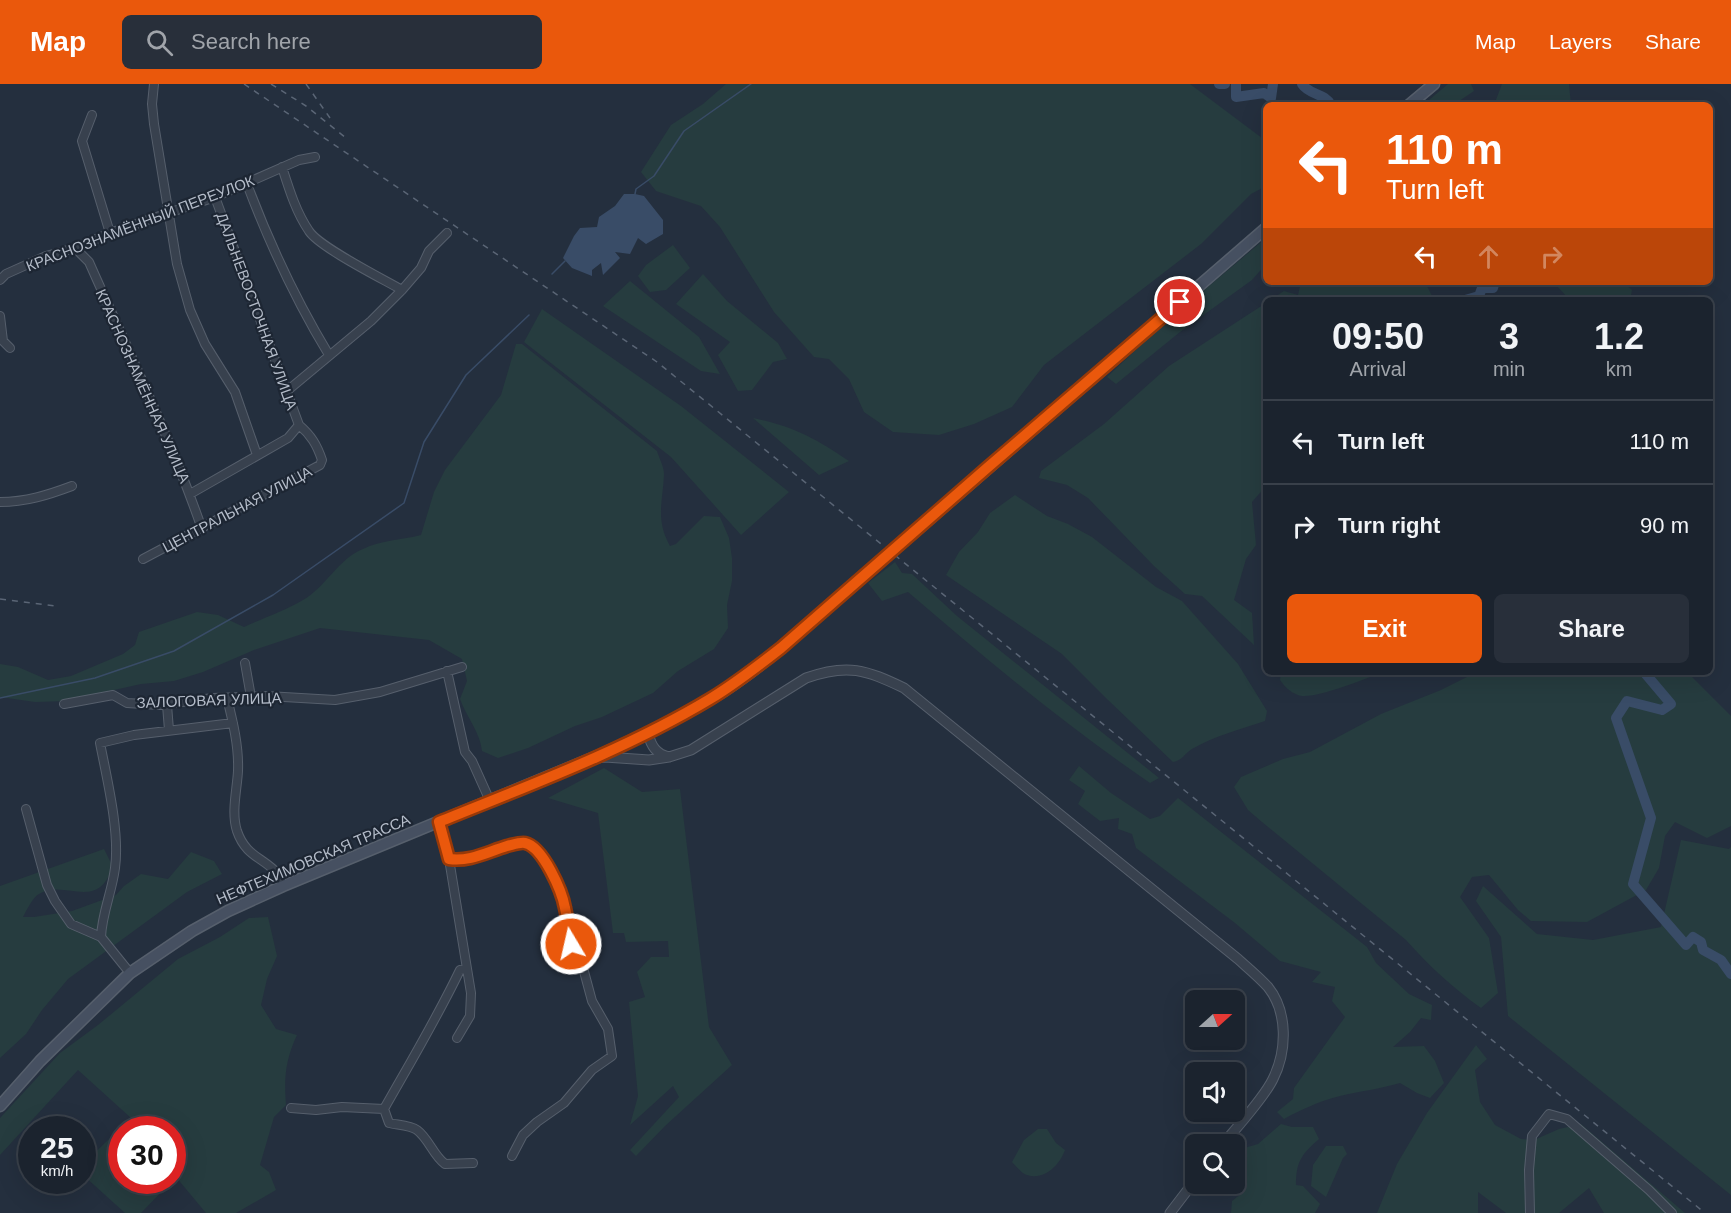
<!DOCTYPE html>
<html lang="en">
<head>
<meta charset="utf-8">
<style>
  body { margin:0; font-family:Arial,sans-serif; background:#282f3a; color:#f1f3f6; height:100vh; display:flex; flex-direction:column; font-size:22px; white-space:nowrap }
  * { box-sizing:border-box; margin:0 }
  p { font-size:20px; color:#a0a4aa }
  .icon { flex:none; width:33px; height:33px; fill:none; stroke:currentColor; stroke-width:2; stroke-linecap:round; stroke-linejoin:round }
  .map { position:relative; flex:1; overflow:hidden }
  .side { position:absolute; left:1263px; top:213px; width:450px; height:378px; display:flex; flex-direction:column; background:#1b232e; border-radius:9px; box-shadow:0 6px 24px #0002,0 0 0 2px #39404a }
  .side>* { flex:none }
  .hud { position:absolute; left:1263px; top:18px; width:450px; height:183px; border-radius:9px; box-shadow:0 6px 24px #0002,0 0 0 2px #39404a; background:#ea580c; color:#fff; overflow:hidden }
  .needle { width:39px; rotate:69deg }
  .buttons { position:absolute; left:1185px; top:906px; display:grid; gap:12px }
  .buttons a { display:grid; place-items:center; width:60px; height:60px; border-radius:9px; background:#1b232e; box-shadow:0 6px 24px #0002,0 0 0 2px #39404a; font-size:30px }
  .speed { position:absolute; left:18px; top:1032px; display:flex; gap:12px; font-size:30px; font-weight:700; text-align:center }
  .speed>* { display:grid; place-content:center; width:78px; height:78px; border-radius:50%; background:#1b232e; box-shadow:0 6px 24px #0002,0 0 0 2px #39404a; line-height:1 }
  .speed small { font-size:15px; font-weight:400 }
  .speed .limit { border:9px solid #d22; background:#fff; color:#111 }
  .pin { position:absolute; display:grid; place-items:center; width:51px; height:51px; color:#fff; margin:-26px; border:3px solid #fff; border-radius:50%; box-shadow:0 2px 6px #0007 }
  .me { position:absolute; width:66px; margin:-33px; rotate:351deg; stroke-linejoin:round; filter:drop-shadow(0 0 4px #0008) }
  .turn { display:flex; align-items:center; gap:21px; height:126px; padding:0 24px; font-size:27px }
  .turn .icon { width:78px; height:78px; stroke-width:2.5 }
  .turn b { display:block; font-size:42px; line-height:51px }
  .lanes { display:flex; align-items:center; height:57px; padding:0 24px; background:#0003; justify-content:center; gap:30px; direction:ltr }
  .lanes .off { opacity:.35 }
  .eta { display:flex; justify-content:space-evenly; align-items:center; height:102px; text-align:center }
  .eta b { font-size:36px; font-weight:800; line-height:42px }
  .primary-button { display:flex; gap:12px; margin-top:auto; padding:12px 24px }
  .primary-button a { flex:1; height:69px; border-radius:9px; background:#ea580c; color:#fff; font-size:24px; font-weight:800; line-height:69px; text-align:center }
  .primary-button a+a { background:#282f3a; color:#f1f3f6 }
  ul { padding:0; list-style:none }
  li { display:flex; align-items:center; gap:18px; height:84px; padding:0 24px; border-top:2px solid #39404a }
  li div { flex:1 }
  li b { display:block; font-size:22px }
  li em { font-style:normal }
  header { display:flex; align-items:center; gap:36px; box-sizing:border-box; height:84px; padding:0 30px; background:#ea580c; color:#fff }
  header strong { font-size:28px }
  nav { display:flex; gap:33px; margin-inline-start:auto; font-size:21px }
  .search { width:420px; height:54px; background:#282f3a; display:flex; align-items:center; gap:15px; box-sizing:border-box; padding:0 21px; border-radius:9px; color:#a0a4aa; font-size:22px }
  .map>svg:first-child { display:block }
  .green { fill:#263c3f; fill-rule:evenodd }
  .water { fill:#394c67 }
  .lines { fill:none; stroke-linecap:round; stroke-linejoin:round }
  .stream { stroke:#394c67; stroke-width:1.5 }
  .river { stroke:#394c67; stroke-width:10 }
  .minor-casing { stroke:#565f6c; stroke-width:10 }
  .tertiary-casing { stroke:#565f6c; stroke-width:11 }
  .secondary-casing { stroke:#565f6c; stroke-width:13 }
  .minor { stroke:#38414e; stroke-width:8 }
  .tertiary { stroke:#38414e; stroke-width:9 }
  .secondary { stroke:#465061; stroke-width:10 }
  .rail { stroke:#5a6575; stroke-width:1.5; stroke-dasharray:6 6; stroke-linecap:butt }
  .secondary-bridge-casing { stroke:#565f6c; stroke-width:13; stroke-linecap:butt }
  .secondary-bridge { stroke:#465061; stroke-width:10 }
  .route-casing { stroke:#983908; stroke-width:15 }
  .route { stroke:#ea580c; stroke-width:10 }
  .labels { text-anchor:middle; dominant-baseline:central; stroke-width:4.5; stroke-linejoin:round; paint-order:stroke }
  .street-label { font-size:15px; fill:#b4bcc9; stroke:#1d2633 }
</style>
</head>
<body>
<header>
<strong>Map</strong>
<div class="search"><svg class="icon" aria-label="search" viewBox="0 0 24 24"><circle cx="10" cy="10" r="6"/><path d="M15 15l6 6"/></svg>Search here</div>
<nav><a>Map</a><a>Layers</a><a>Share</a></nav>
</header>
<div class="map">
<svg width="1731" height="1129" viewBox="0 0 1731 1129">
  <rect width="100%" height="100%" fill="#242f3e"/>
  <path class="green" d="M726,0H1190L1266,57V102L1251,110L1201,160L1044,281L1012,323L974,340L939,351L893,348L864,328L849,295L829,275L814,273L774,228L720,143L701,122L656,107L641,88L671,41L703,20Z
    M1448,0H1471L1474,7L1453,21H1423Z
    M1502,0H1569L1571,21H1543L1541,16L1536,21H1494Z
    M1266,154V180L1252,196L1180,248L1116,300L1107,293L1157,246Z
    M673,161L690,184L666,206L650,208L638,192L646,181Z
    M703,190L727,217L778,259L787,275L773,278L752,306L738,307L718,271L730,258L676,220Z
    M630,197L699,253L720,290L701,287L603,222Z
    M1301,198H1425L1434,216H1270L1284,207L1298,211Z
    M1553,198H1623L1632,206L1630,216H1570Z
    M1266,219V402L1252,418L1256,461L1246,475L1234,516L1252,529L1254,561L1202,512L1185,510L1154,482L1088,414L1067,401L1039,394L1041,387L1104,340L1169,282Z
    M542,225L681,322L789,408L741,451L671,373L524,258Z
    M516,260H522L657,367C659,374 664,383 664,390C663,418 655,435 670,462L676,460L704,432L720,433L729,454L732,474V497L727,521L728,544L714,565L678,587L653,609L602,633L575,642L528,664L498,674L482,667C480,648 467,634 460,615L467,597L462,575L429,556L320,544L254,566L203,588L174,597L141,600L65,617L35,618L0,613V580L18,583L48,596L71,592L123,570L135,561L139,548L197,528L218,531L244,543C263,534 285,527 303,516C326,503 338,475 363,465C381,456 402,456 421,451L434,408L445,386L501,311Z
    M753,334C793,342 815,354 849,377L819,391Z
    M1015,411L1047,432L1068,440L1092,453L1156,503L1182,517L1238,580L1267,627L1265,637C1241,645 1214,652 1192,665C1185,669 1182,677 1173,678L1108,616L1062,570L946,491L959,468L978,448L990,429Z
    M895,478L902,489L912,490L957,532L1159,694L1150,699C1065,641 986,575 908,508L882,517L868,499Z
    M1281,588H1383C1367,594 1312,617 1298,611C1290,608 1285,603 1280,596Z
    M1477,588H1687L1731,632V742L1707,754L1675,738L1665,752L1659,784L1646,806L1587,838L1531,837L1518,826L1489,791L1472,793L1460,813L1489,854L1498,909L1481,924C1453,904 1429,882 1406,856L1262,738L1248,726L1234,703L1241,693L1283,675L1310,668L1381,630L1441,606Z
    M1079,682L1111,709L1150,735L1160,732L1178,714L1367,863L1376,879L1409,910L1432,921L1431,936L1421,934L1410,948L1393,963L1424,962L1435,977L1444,999L1430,1014L1417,1009L1400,999C1380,1005 1360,1007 1340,1012C1320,1017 1302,1025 1284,1035L1277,1028L1293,1015L1294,1004L1345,933L1332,917L1335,903L1312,898L1321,888L1280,877L1235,839L1136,764L1132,750L1118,745L1119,734L1100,737L1078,720L1085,707L1069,696Z
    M604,684L642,708L680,705L709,943L732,981L665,1042L636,1072L630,1066L679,1013L673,1002L630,1041L638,1012L629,918L645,913L637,888L651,873H669L668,857L626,858L624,849H613L598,729L548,714Z
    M1681,756L1729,765L1731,763V1111L1508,932L1501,853L1476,817L1483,802L1537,850L1593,856L1661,843Z
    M104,765L113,783C96,829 66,794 39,810C33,813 26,827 23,833H34L72,827L116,811L124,802L141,790L168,795L191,768L214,777L222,790L187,808L68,895L42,926L26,950L0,974V802Z
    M268,833L277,872L267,895L261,921L276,945L297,951C285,977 284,994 286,1021L274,1033L260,1081L269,1088L276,1106L236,1129H206L176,1093L141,1129H125L83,1091V1080L131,1034L78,986L0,1071V1034L60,969L98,941L178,875L220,853L249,834ZM122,1046H172V1096H122Z
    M1476,961L1487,975L1475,986L1480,1018L1495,1041L1521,1055L1534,1056L1559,1045L1581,1040L1685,1129H1604L1589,1104L1559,1129H1506L1478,1108V1129H1377L1397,1080L1427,1029Z
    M1281,1040L1292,1043H1313L1319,1055C1302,1070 1296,1077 1296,1101L1303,1102L1320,1120L1315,1129H1231L1232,1117L1241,1110C1239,1095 1231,1080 1237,1066L1258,1060Z
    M1038,1045H1047L1056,1059L1065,1066C1060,1080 1045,1097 1027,1091C1022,1090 1016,1082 1012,1078L1024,1056Z
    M1326,1062H1343L1347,1070L1343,1074L1326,1113L1311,1102L1313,1081Z"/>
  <path class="water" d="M624,110H635L644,112L663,136V150L646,160L638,154L630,170L615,168L620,174L603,191L601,179L592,186V192L572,184L563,174L574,152L580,144L597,143L599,133L615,122Z"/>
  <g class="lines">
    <path class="stream" d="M635,110L636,105L654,92L684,47L751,0
      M552,190L565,177
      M0,614L95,594L174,567L273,511L404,419L424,358L466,291L529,231"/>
    <path class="river" d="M1219,0H1225
      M1236,0V13L1264,9L1271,14L1273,0
      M1302,0C1309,11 1325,9 1331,21
      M1465,216L1479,212L1482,204H1493L1495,198
      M1644,588L1671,620L1662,626L1627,617L1616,634L1651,734L1633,800L1686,861L1693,853L1701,858L1703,866L1721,876L1731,890"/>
    <defs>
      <path id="minor" d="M154,0L152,20L154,40L177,180L190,226L205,260L235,308L257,371
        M92,31L82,57L110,149
        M282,83C289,105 296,128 309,147C319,163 383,195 402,206
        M247,100C270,161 295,215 329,271
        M215,113L299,341
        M75,164L89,178C128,266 170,353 202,445
        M0,196L6,190L46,172L75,164L110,149L215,113L299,76L315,73
        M0,232L3,257L10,264
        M287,307L371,237L402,206L421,184L429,167L447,149
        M190,410L288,354L299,341
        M0,418C26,418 48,411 72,402
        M143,475L320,381L322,376C317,361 311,351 299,341
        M245,579L251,613
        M447,587L465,668L472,677L490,717
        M227,614C233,638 239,663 238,687C237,706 231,728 237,747C246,773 263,773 278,790C280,793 282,799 283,802
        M64,620L113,611L127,619L159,621L213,614L267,612L335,616L380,608L462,583
        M167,621L169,646
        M26,725L47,801L55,817L71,840L101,853
        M439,738L449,775L471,909L470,932L457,954
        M449,775L460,776L474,774L510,761L524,759L534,763L543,774L552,788L565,821L571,860L582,880L592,917L608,945L612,972L592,986L564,1019L537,1038L523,1051L512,1072
        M466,885L460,886C437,934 410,979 384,1025L389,1039C397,1041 410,1041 417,1046C429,1055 433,1071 445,1080L473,1079
        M130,889L101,853C102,829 112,808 115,784C120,748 107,695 100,659L134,651L233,639
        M291,1024L316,1026L342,1023L384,1025
        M1530,1129L1529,1086L1532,1052L1549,1030L1567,1035L1649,1106L1672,1129"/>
      <path id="tertiary" d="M648,649C651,662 656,670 669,673
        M597,674L605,673L649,676L669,673L691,666L806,594C848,579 866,586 904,604L1238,875C1248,884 1259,893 1268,903C1288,928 1287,967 1273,995C1264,1014 1237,1043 1223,1060
        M1170,1129L1196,1095"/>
      <path id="secondary" d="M1409,21L1434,0
        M911,451L1266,144
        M0,1022L40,977L130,889L192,847L228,827L283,802L600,671C637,654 675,636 711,615C763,584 808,540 854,500"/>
    </defs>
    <use href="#minor" class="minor-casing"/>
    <use href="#tertiary" class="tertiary-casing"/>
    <use href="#secondary" class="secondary-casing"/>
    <use href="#minor" class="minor"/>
    <use href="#tertiary" class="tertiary"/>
    <use href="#secondary" class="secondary"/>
    <path class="rail" d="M244,0L657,278L1705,1129
      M271,0L306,22L346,54
      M306,0L330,34
      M0,515L55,522"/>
    <defs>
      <path id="secondary-bridge" d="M854,500L911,451"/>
    </defs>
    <use href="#secondary-bridge" class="secondary-bridge-casing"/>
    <use href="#secondary-bridge" class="secondary-bridge"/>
  </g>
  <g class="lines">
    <defs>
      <path id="route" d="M571,860C568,848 568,836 565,824C562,807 543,763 525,759C520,758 512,761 507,762C487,768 470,778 449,775L439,738C530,701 625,666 710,615C735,600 758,582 781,564L987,384L1180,218"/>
    </defs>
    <use href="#route" class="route-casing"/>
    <use href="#route" class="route"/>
  </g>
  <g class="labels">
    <g class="street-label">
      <text transform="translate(140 139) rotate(-21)">КРАСНОЗНАМЁННЫЙ ПЕРЕУЛОК</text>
      <text transform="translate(257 227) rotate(70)">ДАЛЬНЕВОСТОЧНАЯ УЛИЦА</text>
      <text transform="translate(143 302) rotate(66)">КРАСНОЗНАМЁННАЯ УЛИЦА</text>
      <text transform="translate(237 425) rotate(-28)">ЦЕНТРАЛЬНАЯ УЛИЦА</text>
      <text transform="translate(209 616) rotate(-2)">ЗАЛОГОВАЯ УЛИЦА</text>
      <text transform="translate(313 775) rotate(-23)">НЕФТЕХИМОВСКАЯ ТРАССА</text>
    </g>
  </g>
</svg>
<div class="buttons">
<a><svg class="needle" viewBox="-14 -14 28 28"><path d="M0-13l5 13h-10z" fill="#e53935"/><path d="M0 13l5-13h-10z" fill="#a0a4aa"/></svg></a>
<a><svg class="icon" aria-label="sound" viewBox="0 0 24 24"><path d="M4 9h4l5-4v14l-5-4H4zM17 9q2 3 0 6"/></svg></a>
<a><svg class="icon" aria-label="search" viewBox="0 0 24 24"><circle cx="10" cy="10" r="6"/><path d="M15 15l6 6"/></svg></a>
</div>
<div class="speed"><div>25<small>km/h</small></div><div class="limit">30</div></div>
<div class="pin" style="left:1180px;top:218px;background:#d93025"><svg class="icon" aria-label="arrive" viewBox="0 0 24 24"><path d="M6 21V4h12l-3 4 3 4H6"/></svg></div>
<svg class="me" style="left:571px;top:860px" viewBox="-20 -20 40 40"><circle r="17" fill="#ea580c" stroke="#fff" stroke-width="3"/><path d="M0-11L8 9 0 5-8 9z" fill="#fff"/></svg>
<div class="hud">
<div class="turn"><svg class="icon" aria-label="left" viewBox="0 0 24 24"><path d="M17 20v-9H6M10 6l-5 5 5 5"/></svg><div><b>110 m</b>Turn left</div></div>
<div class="lanes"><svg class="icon" aria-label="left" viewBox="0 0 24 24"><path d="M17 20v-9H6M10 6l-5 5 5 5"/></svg><svg class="icon off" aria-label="ahead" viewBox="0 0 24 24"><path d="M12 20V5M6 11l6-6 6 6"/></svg><svg class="icon off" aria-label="right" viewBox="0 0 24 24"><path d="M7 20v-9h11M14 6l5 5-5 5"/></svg></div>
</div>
<section class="side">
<div class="eta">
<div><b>09:50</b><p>Arrival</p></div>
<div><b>3</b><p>min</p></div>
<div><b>1.2</b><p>km</p></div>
</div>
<ul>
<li><svg class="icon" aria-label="left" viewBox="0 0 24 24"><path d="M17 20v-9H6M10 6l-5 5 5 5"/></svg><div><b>Turn left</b></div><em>110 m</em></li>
<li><svg class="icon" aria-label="right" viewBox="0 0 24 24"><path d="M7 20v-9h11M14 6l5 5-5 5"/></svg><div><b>Turn right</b></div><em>90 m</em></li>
</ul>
<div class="primary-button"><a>Exit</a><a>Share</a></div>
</section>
</div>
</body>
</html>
